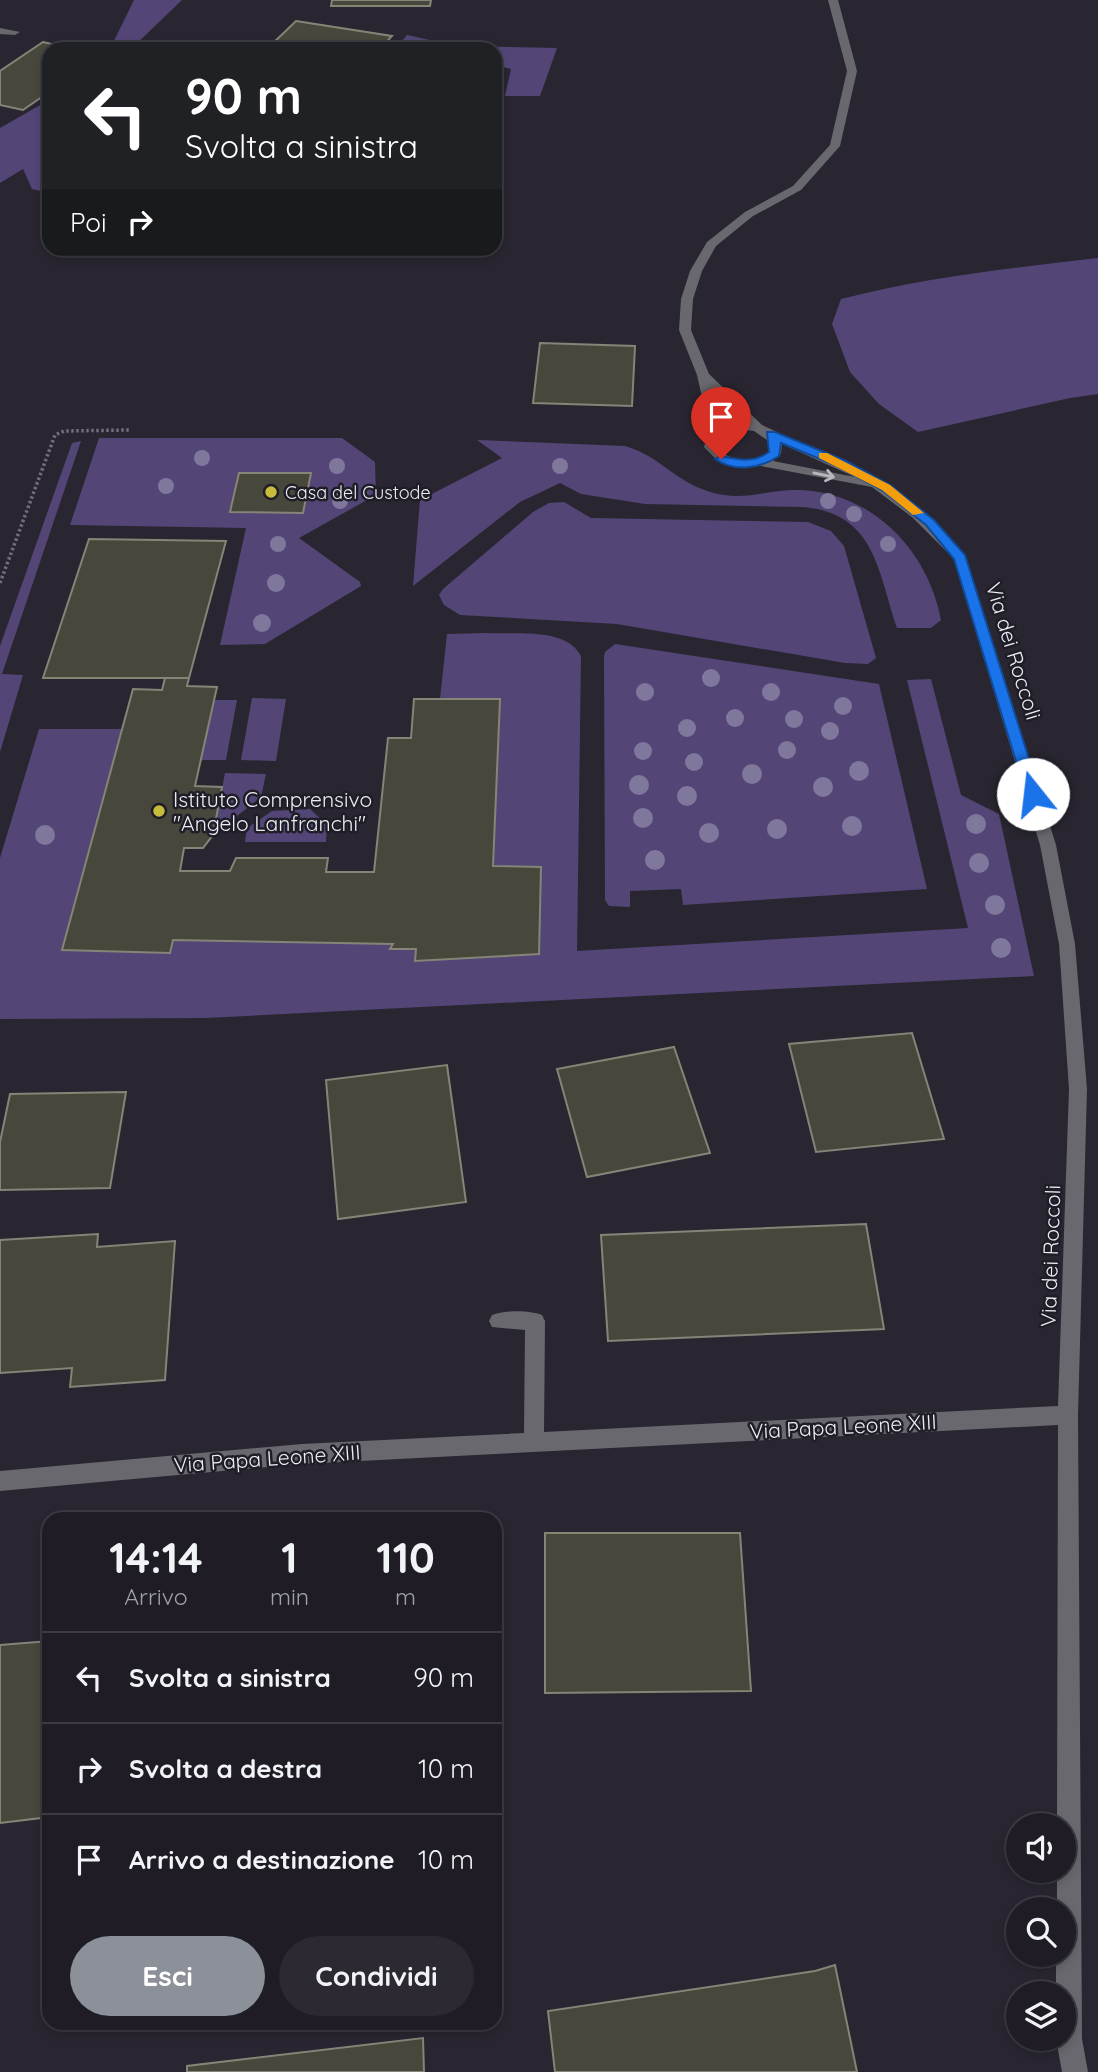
<!DOCTYPE html>
<html lang="it">
<head>
<meta charset="utf-8">
<style>
  body { margin:0; font-family:Quicksand,sans-serif; background:#2c2932; color:#f1f3f6; height:100vh; display:flex; flex-direction:column; font-size:26px; white-space:nowrap }
  * { box-sizing:border-box; margin:0 }
  p { font-size:23px; color:#a1a1a7 }
  .icon { flex:none; width:38px; height:38px; fill:none; stroke:currentColor; stroke-width:2; stroke-linecap:round; stroke-linejoin:round }
  .map { position:relative; flex:1; overflow:hidden }
  .sheet { position:absolute; left:42px; top:1512px; width:460px; height:518px; display:flex; flex-direction:column; background:#1f1c25; border-radius:21px; box-shadow:0 4px 10px #0003,0 0 0 2px #3c3a42 }
  .sheet>* { flex:none }
  .hud { position:absolute; left:42px; top:42px; width:460px; height:214px; border-radius:21px; box-shadow:0 4px 10px #0003,0 0 0 2px #3c3a42; background:#202124; color:#fff; overflow:hidden }
  .tools { position:absolute; left:1006px; top:1813px; display:grid; gap:14px }
  .tools a { display:grid; place-items:center; width:70px; height:70px; border-radius:50%; background:#1f1c25; box-shadow:0 4px 10px #0003,0 0 0 2px #3c3a42; font-size:35px }
  .pin { position:absolute; display:grid; place-items:center; width:60px; height:60px; color:#fff; margin:-72px -30px; border-radius:50% 50% 50% 0; rotate:-45deg; box-shadow:0 0 7px #0007 }
  .pin .icon { rotate:45deg }
  .me { position:absolute; width:77px; margin:-38px; rotate:344deg; stroke-linejoin:round; filter:drop-shadow(0 0 5px #0008) }
  .turn { display:flex; align-items:center; gap:24px; height:147px; padding:0 28px; font-size:32px }
  .turn .icon { width:91px; height:91px; stroke-width:2.5 }
  .turn b { display:block; font-size:49px; line-height:60px }
  .then { display:flex; align-items:center; height:66px; padding:0 28px; background:#0003; gap:14px; font-size:26px }
  .eta { display:flex; justify-content:space-evenly; align-items:center; height:119px; text-align:center }
  .eta b { font-size:42px; font-weight:700; line-height:49px }
  .cta { display:flex; gap:14px; margin-top:auto; padding:14px 28px }
  .cta a { flex:1; height:80px; border-radius:42px; background:#8c9099; color:#fff; font-size:28px; font-weight:700; line-height:80px; text-align:center }
  .cta a+a { background:#2c2932; color:#f1f3f6 }
  ul { padding:0; list-style:none }
  li { display:flex; align-items:center; gap:21px; height:91px; padding:0 28px; border-top:2px solid #3c3a42 }
  li div { flex:1 }
  li b { display:block; font-size:26px }
  li em { font-style:normal }
  .map>svg:first-child { display:block }
  .green { fill:#534677 }
  .building { fill:#48473b; stroke:#858477; stroke-width:2 }
  .lines { fill:none; stroke-linecap:round; stroke-linejoin:round }
  .path { stroke:#716f78; stroke-width:3.5; stroke-dasharray:2.5 2.5; stroke-linecap:butt }
  .street { fill:#69686e; fill-rule:evenodd }
  .tree { fill:#80779d }
  .oneway { stroke:#b8b7be }
  .route { fill:#1a73e8; stroke:#114b97; stroke-width:2 }
  .slow { fill:#f59e0b }
  .poi-dot { fill:#c7bb3b; stroke:#1f1d27; stroke-width:2.5 }
  .labels { text-anchor:middle; dominant-baseline:central; stroke-width:5; stroke-linejoin:round; paint-order:stroke }
  .far-poi-label { font-size:18px; fill:#edecf3; stroke:#1f1d27; text-anchor:start }
  .street-label { font-size:21px; fill:#edecf3; stroke:#1f1d27 }
  .poi-label { font-size:21px; fill:#edecf3; stroke:#1f1d27; text-anchor:start }
</style>
</head>
<body>
<div class="map">
<svg width="1098" height="2072" viewBox="0 0 1098 2072">
  <rect width="100%" height="100%" fill="#292631"/>
  <path class="green" d="M134,0H182L131,49H110Z
    M407,35L457,46L557,48L540,96H505L511,69L495,65V49H395Z
    M49,100V193L32,189L23,169L0,183V128Z
    M1098,258V394L1070,398L918,432L879,404L850,372L832,324L841,299C926,277 1012,268 1098,258Z
    M99,438H342L375,462L376,495L299,538L360,582L361,586L265,644L220,645L246,528L70,525Z
    M477,440L625,446C664,457 678,488 724,495C750,499 773,489 799,490C872,492 928,550 941,620L931,628H897C878,571 875,513 803,507L645,504L581,494L560,483L520,502L413,586L420,500L502,458Z
    M81,441L2,674L23,675L0,752V646L72,443Z
    M564,502L591,518L808,522L831,531L844,546L876,658L868,664L845,663L617,624L460,615L444,605L439,595L443,589L533,512L549,503Z
    M484,633C512,635 566,626 581,656L577,951L968,928L907,680L931,679L961,795L999,814L1034,976L206,1018L0,1019V858L39,729H122L63,950L170,953L173,940L393,944L391,948L416,949L415,961L538,954L541,867L493,866L499,699H440L447,634Z
    M615,644L879,684L927,889L683,905L681,889L630,891V907L609,906L605,900L604,657L605,652Z
    M252,698L286,699L276,761L241,760Z
    M214,700H237L226,760H201Z
    M225,773L266,774L261,797L213,835Z
    M310,809L327,825L326,842H245L247,828L272,811Z"/>
  <path class="building" d="M332,0H431L430,6H331Z
    M296,21L392,36L380,49H290L270,46Z
    M43,42L73,49H49V92L23,110L0,105V71Z
    M540,343L635,346L632,406L533,403Z
    M239,473H311L303,513L230,512Z
    M89,539L226,541L189,678H43Z
    M165,678H189L187,686L217,687L195,786L222,787L213,835L203,848H184L180,871H230L236,858H328L326,872H374L388,738H411L414,699H500L493,866L541,867L539,954L415,961L416,949H390L393,944L173,940L170,953L62,950L133,689L162,690Z
    M912,1033L944,1139L816,1152L789,1044Z
    M674,1047L710,1153L587,1177L557,1069Z
    M447,1065L466,1202L338,1219L326,1080Z
    M126,1092L110,1188L0,1190V1142L10,1094Z
    M866,1224L884,1329L608,1341L601,1235Z
    M98,1234L97,1247L175,1241L165,1380L70,1387L72,1368L0,1373V1240Z
    M545,1533H740L751,1691L545,1693Z
    M49,1641V1817L0,1823V1645Z
    M835,1965L857,2072H555L548,2011L815,1971Z
    M423,2038L424,2072H187V2066Z"/>
  <g class="lines">
    <path class="path" d="M0,583L55,435L64,431L129,430"/>
    <path class="street" d="M828,0H838L857,71L840,146L801,190L753,216L716,246L702,271L693,299L691,330L709,374L762,425L879,480L922,511L965,555L1056,845L1075,944L1087,1089L1078,1415L1082,2039L1088,2072H1062L1056,2039H1064V1993H1056V1955H1064V1909H1057V1871H1064V1825H1057L1058,1425L302,1464L0,1491V1471L302,1444L524,1433L525,1330L492,1327L489,1321L492,1315C505,1310 529,1310 542,1315L545,1321L544,1432L1058,1406L1069,1089L1059,944L1040,845L954,559L912,517L872,487L761,466L732,467L719,462L704,447L707,436V419L697,375L679,330L681,299L690,271L707,242L745,212L793,186L830,145L847,71ZM711,389L743,422L720,426ZM738,429L754,431L770,442L769,452C753,463 737,463 721,452L716,442L724,433ZM782,444L855,477L773,461L781,453Z
      M0,28L20,32L15,35L0,34Z"/>
  </g>
  <g class="tree">
    <circle cx="202" cy="458" r="8"/>
    <circle cx="337" cy="466" r="8"/>
    <circle cx="560" cy="466" r="8"/>
    <circle cx="166" cy="486" r="8"/>
    <circle cx="340" cy="501" r="8"/>
    <circle cx="828" cy="501" r="8"/>
    <circle cx="854" cy="514" r="8"/>
    <circle cx="278" cy="544" r="8"/>
    <circle cx="888" cy="544" r="8"/>
    <circle cx="276" cy="583" r="9"/>
    <circle cx="262" cy="623" r="9"/>
    <circle cx="711" cy="678" r="9"/>
    <circle cx="645" cy="692" r="9"/>
    <circle cx="771" cy="692" r="9"/>
    <circle cx="843" cy="706" r="9"/>
    <circle cx="735" cy="718" r="9"/>
    <circle cx="794" cy="719" r="9"/>
    <circle cx="687" cy="728" r="9"/>
    <circle cx="830" cy="731" r="9"/>
    <circle cx="787" cy="750" r="9"/>
    <circle cx="643" cy="751" r="9"/>
    <circle cx="694" cy="762" r="9"/>
    <circle cx="859" cy="771" r="10"/>
    <circle cx="752" cy="774" r="10"/>
    <circle cx="639" cy="785" r="10"/>
    <circle cx="823" cy="787" r="10"/>
    <circle cx="687" cy="796" r="10"/>
    <circle cx="643" cy="818" r="10"/>
    <circle cx="976" cy="824" r="10"/>
    <circle cx="852" cy="826" r="10"/>
    <circle cx="777" cy="829" r="10"/>
    <circle cx="709" cy="833" r="10"/>
    <circle cx="45" cy="835" r="10"/>
    <circle cx="655" cy="860" r="10"/>
    <circle cx="979" cy="863" r="10"/>
    <circle cx="995" cy="905" r="10"/>
    <circle cx="1001" cy="948" r="10"/>
  </g>
  <defs><path id="oneway-shaft" d="M-6 0H5M1.5-3L5.5 0L1.5 3" fill="none" stroke-width="1.6" stroke-linecap="round" stroke-linejoin="round" transform="scale(1.75)"/></defs>
  <use class="oneway" href="#oneway-shaft" transform="translate(824 475) rotate(12)"/>
  <path class="route" d="M767,432H775L846,461L890,485L934,520L965,555L1040,794L1038,798H1028L1026,794L954,559L926,525L882,490L837,466L781,443L779,456C761,468 735,473 715,459L721,456C740,460 753,463 769,452Z"/>
  <path class="slow" d="M819,453H827L890,485L924,513L913,515L882,490L819,458Z"/>
  <g class="poi-dot">
    <circle cx="271" cy="492" r="7"/>
    <circle cx="159" cy="811" r="7"/>
  </g>
  <g class="labels">
    <g class="far-poi-label">
      <text x="285" y="492">Casa del Custode</text>
    </g>
    <g class="street-label">
      <text transform="translate(1014 651) rotate(73)">Via dei Roccoli</text>
      <text transform="translate(1050 1256) rotate(-88)">Via dei Roccoli</text>
      <text transform="translate(843 1426) rotate(-3)">Via Papa Leone XIII</text>
      <text transform="translate(267 1458) rotate(-4)">Via Papa Leone XIII</text>
    </g>
    <g class="poi-label">
      <text x="173" y="799">Istituto Comprensivo<tspan x="173" dy="24">"Angelo Lanfranchi"</tspan></text>
    </g>
  </g>
</svg>
<div class="tools">
<a><svg class="icon" aria-label="sound" viewBox="0 0 24 24"><path d="M4 9h4l5-4v14l-5-4H4zM17 9q2 3 0 6"/></svg></a>
<a><svg class="icon" aria-label="search" viewBox="0 0 24 24"><circle cx="10" cy="10" r="6"/><path d="M15 15l6 6"/></svg></a>
<a><svg class="icon" aria-label="layers" viewBox="0 0 24 24"><path d="M12 4l9 5-9 5-9-5zM3 14l9 5 9-5"/></svg></a>
</div>
<div class="pin" style="left:721px;top:459px;background:#d93025"><svg class="icon" aria-label="arrive" viewBox="0 0 24 24"><path d="M6 21V4h12l-3 4 3 4H6"/></svg></div>
<svg class="me" style="left:1033px;top:794px" viewBox="-20 -20 40 40"><circle r="19" fill="#fff"/><path d="M0-13L10 11 0 6-10 11z" fill="#1a73e8"/></svg>
<div class="hud">
<div class="turn"><svg class="icon" aria-label="left" viewBox="0 0 24 24"><path d="M17 20v-9H6M10 6l-5 5 5 5"/></svg><div><b>90 m</b>Svolta a sinistra</div></div>
<div class="then">Poi<svg class="icon" aria-label="right" viewBox="0 0 24 24"><path d="M7 20v-9h11M14 6l5 5-5 5"/></svg></div>
</div>
<section class="sheet">
<div class="eta">
<div><b>14:14</b><p>Arrivo</p></div>
<div><b>1</b><p>min</p></div>
<div><b>110</b><p>m</p></div>
</div>
<ul>
<li><svg class="icon" aria-label="left" viewBox="0 0 24 24"><path d="M17 20v-9H6M10 6l-5 5 5 5"/></svg><div><b>Svolta a sinistra</b></div><em>90 m</em></li>
<li><svg class="icon" aria-label="right" viewBox="0 0 24 24"><path d="M7 20v-9h11M14 6l5 5-5 5"/></svg><div><b>Svolta a destra</b></div><em>10 m</em></li>
<li><svg class="icon" aria-label="arrive" viewBox="0 0 24 24"><path d="M6 21V4h12l-3 4 3 4H6"/></svg><div><b>Arrivo a destinazione</b></div><em>10 m</em></li>
</ul>
<div class="cta"><a>Esci</a><a>Condividi</a></div>
</section>
</div>
</body>
</html>
